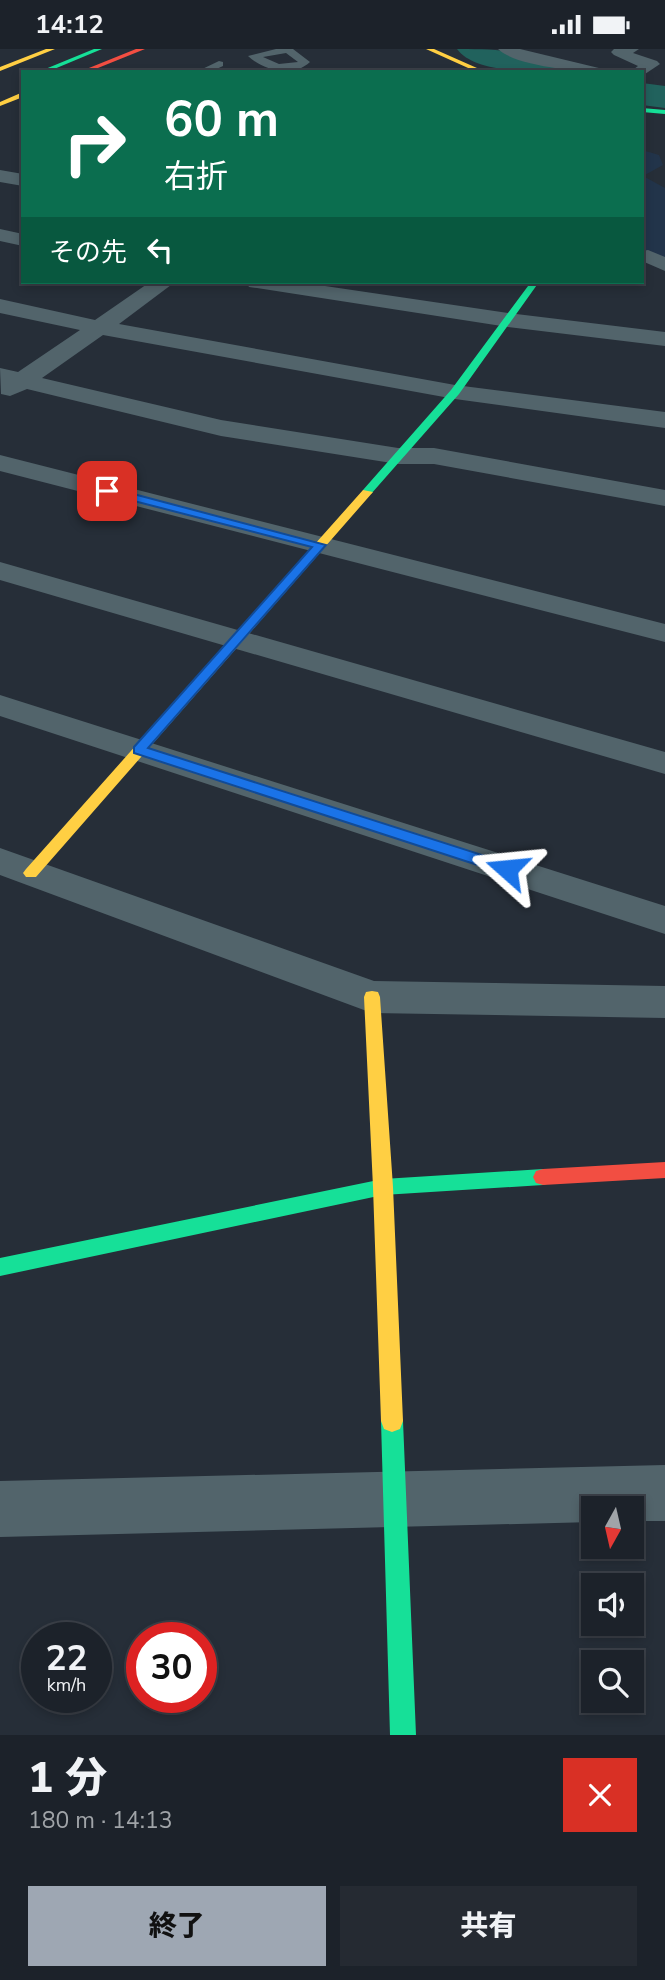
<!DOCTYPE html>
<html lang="ja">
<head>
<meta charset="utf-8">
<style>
  body { margin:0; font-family:"Nunito Sans","Noto Sans JP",sans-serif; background:#252a32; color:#f1f3f6; height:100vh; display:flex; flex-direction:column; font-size:26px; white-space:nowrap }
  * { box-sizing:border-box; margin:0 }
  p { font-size:23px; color:#a0a4a8 }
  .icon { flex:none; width:38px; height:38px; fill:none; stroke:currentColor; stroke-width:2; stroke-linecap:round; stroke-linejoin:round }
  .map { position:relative; height:1686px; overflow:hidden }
  .panel { display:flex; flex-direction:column; background:#1c222a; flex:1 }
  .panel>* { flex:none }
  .banner { position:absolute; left:21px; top:21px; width:623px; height:214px; border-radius:0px; box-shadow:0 4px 10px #0003,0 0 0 2px #3a3f47; background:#0b6e4f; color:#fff; overflow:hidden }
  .needle { width:46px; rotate:188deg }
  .buttons { position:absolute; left:581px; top:1447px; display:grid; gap:14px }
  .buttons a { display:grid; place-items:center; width:63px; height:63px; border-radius:0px; background:#1c222a; box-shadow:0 4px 10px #0003,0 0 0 2px #3a3f47; font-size:35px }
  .speed { position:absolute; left:21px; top:1573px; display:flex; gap:14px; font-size:35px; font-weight:700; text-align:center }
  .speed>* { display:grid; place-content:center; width:91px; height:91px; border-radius:50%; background:#1c222a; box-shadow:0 4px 10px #0003,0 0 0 2px #3a3f47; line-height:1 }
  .speed small { font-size:18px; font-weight:400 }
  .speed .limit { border:10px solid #d22; background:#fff; color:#111 }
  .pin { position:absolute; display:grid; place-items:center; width:60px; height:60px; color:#fff; margin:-30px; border-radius:14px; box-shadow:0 4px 10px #0006 }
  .me { position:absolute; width:77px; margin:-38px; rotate:288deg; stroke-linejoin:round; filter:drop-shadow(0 0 5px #0008) }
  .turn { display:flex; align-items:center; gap:24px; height:147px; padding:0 28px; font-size:32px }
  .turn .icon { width:91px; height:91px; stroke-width:2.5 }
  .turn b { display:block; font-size:49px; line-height:60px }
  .then { display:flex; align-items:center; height:66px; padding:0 28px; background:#0003; gap:14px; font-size:26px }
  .round { display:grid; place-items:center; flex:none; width:74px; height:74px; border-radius:0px; background:#252a32 }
  .summary { display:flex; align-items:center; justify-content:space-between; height:119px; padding:0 28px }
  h1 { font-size:42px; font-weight:800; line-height:52px }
  .action { display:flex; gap:14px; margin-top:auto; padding:14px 28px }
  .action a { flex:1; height:80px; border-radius:0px; background:#9ea7b3; color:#111; font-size:28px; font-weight:800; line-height:80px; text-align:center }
  .action a+a { background:#252a32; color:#f1f3f6 }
  .status { display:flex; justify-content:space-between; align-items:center; height:49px; padding:0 35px; background:#1c222a; direction:ltr }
  .status svg { height:19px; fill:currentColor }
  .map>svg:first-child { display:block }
  .built { fill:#22344a }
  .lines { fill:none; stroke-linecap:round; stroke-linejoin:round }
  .river { fill:#21625d; fill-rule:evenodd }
  .lane { fill:#52646b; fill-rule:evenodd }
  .street { fill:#52646b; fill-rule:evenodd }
  .fast { fill:#16e098; fill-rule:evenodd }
  .slow { fill:#ffcf43; fill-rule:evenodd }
  .jam { fill:#f24e42; fill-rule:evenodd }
  .route { fill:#1a73e8; stroke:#114b97; stroke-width:2 }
</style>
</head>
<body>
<div class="status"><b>14:12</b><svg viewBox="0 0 49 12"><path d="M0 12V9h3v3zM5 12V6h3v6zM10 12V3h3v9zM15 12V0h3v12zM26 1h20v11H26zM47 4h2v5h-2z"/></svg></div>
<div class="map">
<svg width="665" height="1686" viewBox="0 0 665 1686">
  <rect width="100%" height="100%" fill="#262e38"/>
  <path class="built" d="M642,101L659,106L663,116L643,127L665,139V212L642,200Z"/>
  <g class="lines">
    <path class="river" d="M457,0C484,0 545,0 561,23C534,23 474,24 457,0Z
      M642,34L665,37V59L642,56Z"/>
    <path class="lane" d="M276,0H293L310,13C293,29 264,22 248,7ZM286,4L298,13L279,15L263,8Z
      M219,12L223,13V17L210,23H196Z"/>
    <path class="street" d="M498,0H520L603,20L605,23C580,23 515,17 498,0Z
      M614,0H639L633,4L657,12L660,15L642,27V23H630L638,17L614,6L611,3Z
      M0,121L23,125V137L0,133Z
      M0,180L23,185V197L0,192Z
      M648,201L665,208V222L642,212V202Z
      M150,233H175L119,275L455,336L665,363V379L455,350L103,286L42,329L221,371L398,399H434L665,441V457L434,415H398L221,387L27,340L10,347L1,345L0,319L18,323L80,281L0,264V250L95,271Z
      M246,233H298L508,264L665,283V297L508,278L257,239L249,238Z
      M0,406L665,575V593L0,422Z
      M0,513L665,703V725L0,531Z
      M0,646L665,857V885L0,667Z
      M0,799L374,932L665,937V969L372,964L0,826Z
      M665,1416V1472H632V1460H593V1473L0,1488V1432Z"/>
    <path class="fast" d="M94,0H102L47,23H38Z
      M642,59L665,61V65L642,63Z
      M531,233H539L459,345L371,445H363V441L451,341Z
      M543,1120L550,1122L553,1128L550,1134L543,1136L383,1146L0,1227V1209L383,1130Z
      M392,1361L400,1364L403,1372L416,1686H390L381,1372L384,1364Z"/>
    <path class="slow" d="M46,0H55L0,22V18Z
      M426,0H434L486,23H477Z
      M23,43V48L0,57V53Z
      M363,441L373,443L36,828H26L23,824L26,820Z
      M372,942L378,943L380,948L393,1138L403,1372L400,1380L392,1383L384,1380L381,1372L373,1138L364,948L366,943Z"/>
    <path class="jam" d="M136,0H145L88,23H79Z
      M665,1113V1129L543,1136L536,1134L533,1128L536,1122L543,1120Z"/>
  </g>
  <path class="route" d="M107,438L326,496L148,699L513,816L515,820L513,824H502L134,704V698L312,498L103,444V439Z"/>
</svg>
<div class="buttons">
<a><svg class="needle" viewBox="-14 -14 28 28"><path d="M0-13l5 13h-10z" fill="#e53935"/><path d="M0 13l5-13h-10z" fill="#a0a4a8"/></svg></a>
<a><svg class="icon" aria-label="sound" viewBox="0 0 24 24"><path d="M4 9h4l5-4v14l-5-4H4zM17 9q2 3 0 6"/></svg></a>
<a><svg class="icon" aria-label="search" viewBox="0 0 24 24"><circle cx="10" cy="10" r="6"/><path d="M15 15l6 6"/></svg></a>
</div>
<div class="speed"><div>22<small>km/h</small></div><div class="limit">30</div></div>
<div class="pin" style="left:107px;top:442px;background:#d93025"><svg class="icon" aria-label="arrive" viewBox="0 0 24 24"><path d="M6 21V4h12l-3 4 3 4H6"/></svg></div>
<svg class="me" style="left:507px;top:820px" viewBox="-20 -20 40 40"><path d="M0-17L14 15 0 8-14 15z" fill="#1a73e8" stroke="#fff" stroke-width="4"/></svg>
<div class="banner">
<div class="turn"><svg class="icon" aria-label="right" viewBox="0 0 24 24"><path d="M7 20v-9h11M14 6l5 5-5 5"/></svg><div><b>60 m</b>右折</div></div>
<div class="then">その先<svg class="icon" aria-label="left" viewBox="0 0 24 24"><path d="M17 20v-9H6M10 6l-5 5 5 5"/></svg></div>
</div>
</div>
<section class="panel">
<div class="summary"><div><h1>1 分</h1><p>180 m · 14:13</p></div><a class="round" style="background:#d93025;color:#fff"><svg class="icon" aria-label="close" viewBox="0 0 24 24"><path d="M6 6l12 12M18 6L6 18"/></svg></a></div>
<div class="action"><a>終了</a><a>共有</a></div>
</section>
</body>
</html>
